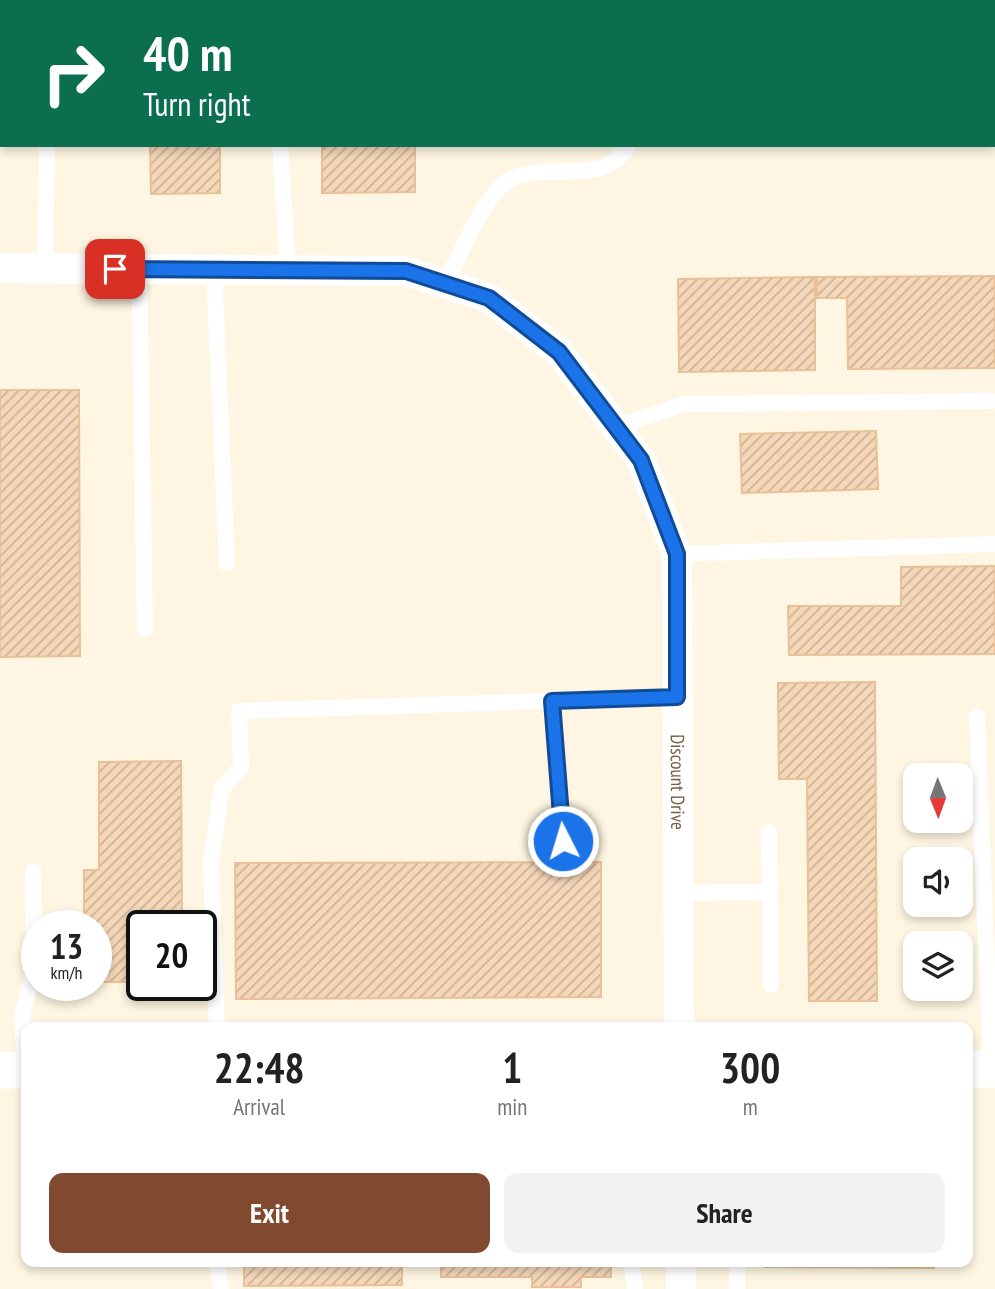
<!DOCTYPE html>
<html lang="en">
<head>
<meta charset="utf-8">
<style>
  body { margin:0; font-family:"PT Sans Narrow",sans-serif; background:#f2f2f2; color:#222; height:100vh; display:flex; flex-direction:column; font-size:26px; white-space:nowrap }
  * { box-sizing:border-box; margin:0 }
  p { font-size:23px; color:#767676 }
  .icon { flex:none; width:38px; height:38px; fill:none; stroke:currentColor; stroke-width:2; stroke-linecap:round; stroke-linejoin:round }
  .map { position:relative; flex:1; overflow:hidden }
  .sheet { position:absolute; left:21px; top:1022px; width:952px; height:245px; display:flex; flex-direction:column; background:#fff; border-radius:14px; box-shadow:0 4px 10px #0003 }
  .sheet>* { flex:none }
  .top-card { position:absolute; left:0px; top:0px; width:996px; height:147px; box-shadow:0 4px 10px #0003; background:#0b6e4f; color:#fff; overflow:hidden }
  .needle { width:46px; rotate:179deg }
  .buttons { position:absolute; left:903px; top:763px; display:grid; gap:14px }
  .buttons a { display:grid; place-items:center; width:70px; height:70px; border-radius:14px; background:#fff; box-shadow:0 4px 10px #0003; font-size:35px }
  .speed { position:absolute; left:21px; top:910px; display:flex; gap:14px; font-size:35px; font-weight:700; text-align:center }
  .speed>* { display:grid; place-content:center; width:91px; height:91px; border-radius:50%; background:#fff; box-shadow:0 4px 10px #0003; line-height:1 }
  .speed small { font-size:18px; font-weight:400 }
  .speed .limit { border:4px solid #111; border-radius:10px; background:#fff; color:#111 }
  .pin { position:absolute; display:grid; place-items:center; width:60px; height:60px; color:#fff; margin:-30px; border-radius:14px; box-shadow:0 4px 10px #0006 }
  .me { position:absolute; width:77px; margin:-38px; rotate:355deg; stroke-linejoin:round; filter:drop-shadow(0 0 5px #0008) }
  .turn { display:flex; align-items:center; gap:24px; height:147px; padding:0 28px; font-size:32px }
  .turn .icon { width:91px; height:91px; stroke-width:2.5 }
  .turn b { display:block; font-size:49px; line-height:60px }
  .eta { display:flex; justify-content:space-evenly; align-items:center; height:119px; text-align:center }
  .eta b { font-size:42px; font-weight:800; line-height:49px }
  .button { display:flex; gap:14px; margin-top:auto; padding:14px 28px }
  .button a { flex:1; height:80px; border-radius:14px; background:#7f4a2f; color:#fff; font-size:28px; font-weight:800; line-height:80px; text-align:center }
  .button a+a { background:#f2f2f2; color:#222 }
  .map>svg:first-child { display:block }
  .building { fill:url(#building-hatch); stroke:#e9c097; stroke-width:2 }
  .lines { fill:none; stroke-linecap:round; stroke-linejoin:round }
  .service { stroke:#fff; stroke-width:16 }
  .minor { stroke:#fff; stroke-width:30 }
  .tertiary { stroke:#fff; stroke-width:37 }
  .route-casing { stroke:#114b97; stroke-width:18 }
  .route { stroke:#1a73e8; stroke-width:12 }
  .labels { text-anchor:middle; dominant-baseline:central; stroke-width:5; stroke-linejoin:round; paint-order:stroke }
  .street-label { font-size:19px; fill:#775e47; stroke:#fff9ea }
</style>
</head>
<body>
<div class="map">
<svg width="995" height="1289" viewBox="0 0 995 1289">
  <defs>
    <pattern id="building-hatch" width="6" height="6" patternUnits="userSpaceOnUse" patternTransform="scale(1.75)"><rect width="6" height="6" fill="#f5d7b8"/><path d="M-1 1l2-2M0 6l6-6M5 7l2-2" fill="none" stroke="#cbb297"/></pattern>
  </defs>
  <rect width="100%" height="100%" fill="#fef6e2"/>
  <path class="building" d="M150,145H220V193L151,194Z
    M322,145H415V192L322,193Z
    M995,276V368L848,369L847,298H817V277Z
    M815,277V370L679,372L678,279Z
    M0,390H79L80,656L0,657Z
    M876,431L878,489L742,493L740,434Z
    M995,566V654L789,655L788,606H901V567Z
    M875,682L877,1001H809L807,779H779L778,683Z
    M181,761L182,926H142V982H96V926H84V870H99V762Z
    M601,862V997L236,999L235,863Z
    M244,1262H402V1285L244,1286Z
    M441,1262H611V1277H581V1287H532V1277H441Z
    M764,1262H934V1268L764,1267Z"/>
  <g class="lines">
    <path class="service" d="M41,0L42,2
      M272,2V0
      M637,2V0
      M280,145L288,270
      M45,268L47,145
      M139,269L145,629
      M214,269L227,563
      M445,284C460,255 477,213 498,189C531,152 604,194 628,145
      M616,427L684,404L991,401
      M677,554L995,544
      M552,701L563,841
      M977,717L991,1069
      M769,832L770,892
      M678,893L770,892L771,985
      M217,1027L211,863L221,790L241,767L239,711L677,697
      M25,1070L22,1015L34,970L33,871
      M217,1262L221,1289
      M631,1262L635,1289
      M737,1289L738,1262"/>
    <g class="minor">
      <path id="s1" d="M0,268L406,271L489,298L559,352L641,460L677,554L679,1027"/>
      <path d="M681,1262V1289"/>
    </g>
    <path class="tertiary" d="M968,1069H995
      M0,1070H26"/>
  </g>
  <g class="lines">
    <defs>
      <path id="route" d="M115,269L406,271L489,298L559,352L641,460L677,554V697L552,701L563,841"/>
    </defs>
    <use href="#route" class="route-casing"/>
    <use href="#route" class="route"/>
  </g>
  <g class="labels">
    <g class="street-label">
      <text stroke="none"><textPath href="#s1" startOffset="1046">Discount Drive</textPath></text>
    </g>
  </g>
</svg>
<div class="buttons">
<a><svg class="needle" viewBox="-14 -14 28 28"><path d="M0-13l5 13h-10z" fill="#e53935"/><path d="M0 13l5-13h-10z" fill="#767676"/></svg></a>
<a><svg class="icon" aria-label="sound" viewBox="0 0 24 24"><path d="M4 9h4l5-4v14l-5-4H4zM17 9q2 3 0 6"/></svg></a>
<a><svg class="icon" aria-label="layers" viewBox="0 0 24 24"><path d="M12 4l9 5-9 5-9-5zM3 14l9 5 9-5"/></svg></a>
</div>
<div class="speed"><div>13<small>km/h</small></div><div class="limit">20</div></div>
<div class="pin" style="left:115px;top:269px;background:#d93025"><svg class="icon" aria-label="arrive" viewBox="0 0 24 24"><path d="M6 21V4h12l-3 4 3 4H6"/></svg></div>
<svg class="me" style="left:563px;top:841px" viewBox="-20 -20 40 40"><circle r="17" fill="#1a73e8" stroke="#fff" stroke-width="3"/><path d="M0-11L8 9 0 5-8 9z" fill="#fff"/></svg>
<div class="top-card">
<div class="turn"><svg class="icon" aria-label="right" viewBox="0 0 24 24"><path d="M7 20v-9h11M14 6l5 5-5 5"/></svg><div><b>40 m</b>Turn right</div></div>
</div>
<section class="sheet">
<div class="eta">
<div><b>22:48</b><p>Arrival</p></div>
<div><b>1</b><p>min</p></div>
<div><b>300</b><p>m</p></div>
</div>
<div class="button"><a>Exit</a><a>Share</a></div>
</section>
</div>
</body>
</html>
